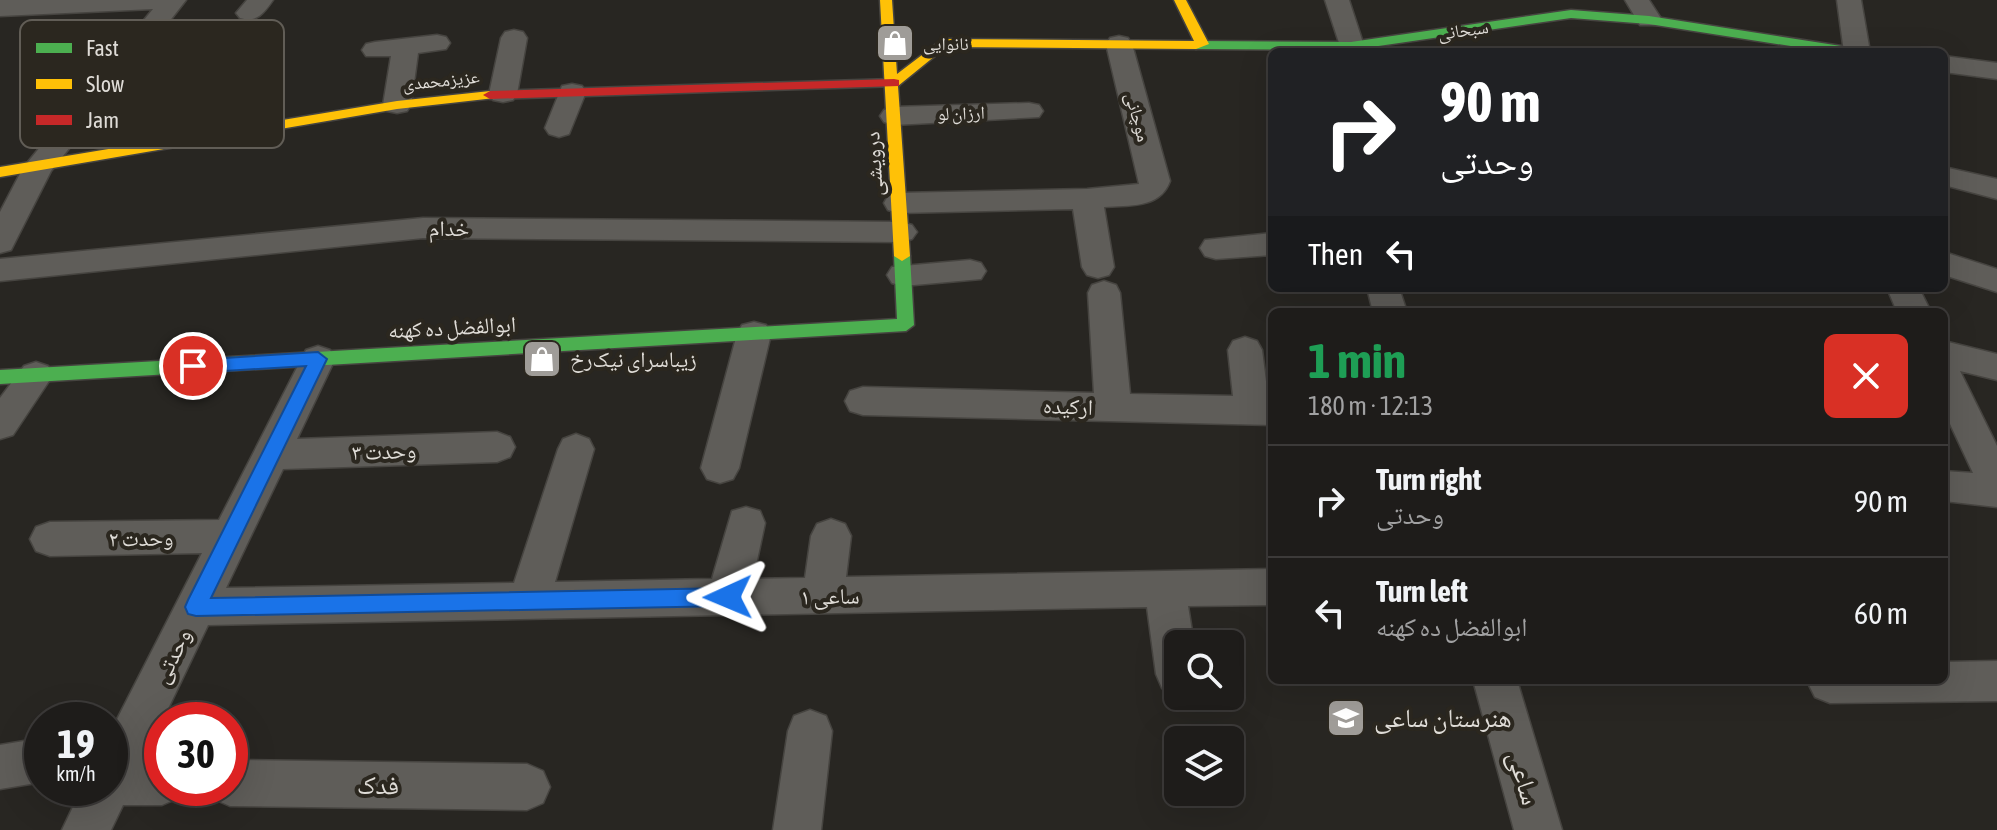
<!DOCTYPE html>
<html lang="en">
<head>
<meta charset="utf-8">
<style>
  body { margin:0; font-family:"Asap Condensed","Noto Naskh Arabic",sans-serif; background:#262523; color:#f1f3f6; height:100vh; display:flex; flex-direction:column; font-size:30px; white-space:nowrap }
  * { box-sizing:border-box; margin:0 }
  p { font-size:26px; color:#a1a1a2 }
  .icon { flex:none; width:44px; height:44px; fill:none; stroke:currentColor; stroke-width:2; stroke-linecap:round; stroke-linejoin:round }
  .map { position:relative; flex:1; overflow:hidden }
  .side { position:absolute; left:1268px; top:308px; width:680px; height:376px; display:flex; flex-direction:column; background:#1e1c1a; border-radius:12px; box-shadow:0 8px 32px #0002,0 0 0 2px #3c3a39 }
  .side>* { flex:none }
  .top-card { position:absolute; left:1268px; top:48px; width:680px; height:244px; border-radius:12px; box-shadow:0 8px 32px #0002,0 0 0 2px #3c3a39; background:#202124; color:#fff; overflow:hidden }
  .controls { position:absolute; left:1164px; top:630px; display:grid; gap:16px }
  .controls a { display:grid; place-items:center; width:80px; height:80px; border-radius:12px; background:#1e1c1a; box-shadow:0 8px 32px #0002,0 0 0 2px #3c3a39; font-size:40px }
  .speed { position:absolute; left:24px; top:702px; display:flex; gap:16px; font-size:40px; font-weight:700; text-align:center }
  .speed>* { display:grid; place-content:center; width:104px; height:104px; border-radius:50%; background:#1e1c1a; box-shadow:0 8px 32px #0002,0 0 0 2px #3c3a39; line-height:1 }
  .speed small { font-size:20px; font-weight:400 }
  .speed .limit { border:12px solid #d22; background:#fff; color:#111 }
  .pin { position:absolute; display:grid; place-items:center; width:68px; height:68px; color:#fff; margin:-34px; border:4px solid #fff; border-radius:50%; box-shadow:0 2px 8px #0007 }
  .me { position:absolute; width:88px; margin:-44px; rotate:269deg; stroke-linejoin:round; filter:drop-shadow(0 0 6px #0008) }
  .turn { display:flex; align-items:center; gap:28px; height:168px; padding:0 40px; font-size:36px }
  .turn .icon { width:104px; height:104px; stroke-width:2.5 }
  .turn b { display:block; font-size:56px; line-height:68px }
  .then { display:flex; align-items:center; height:76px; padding:0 40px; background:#0003; gap:16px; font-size:30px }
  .round { display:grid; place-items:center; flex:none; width:84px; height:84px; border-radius:12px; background:#262523 }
  .overview { display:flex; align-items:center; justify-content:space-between; height:136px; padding:0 40px }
  h1 { font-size:48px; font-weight:700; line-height:60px; color:#1e9e55 }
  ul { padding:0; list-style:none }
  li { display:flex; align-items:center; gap:24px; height:112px; padding:0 40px; border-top:2px solid #3c3a39 }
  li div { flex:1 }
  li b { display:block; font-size:30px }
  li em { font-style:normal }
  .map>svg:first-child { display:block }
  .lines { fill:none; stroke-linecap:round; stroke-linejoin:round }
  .street-casing { stroke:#464440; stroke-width:3 }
  .fast-casing { stroke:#464440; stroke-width:3 }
  .slow-casing { stroke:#464440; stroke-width:3 }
  .jam-casing { stroke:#464440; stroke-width:3 }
  .street { fill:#5f5d59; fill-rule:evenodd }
  .fast { fill:#4caf50; fill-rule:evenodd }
  .slow { fill:#ffc107; fill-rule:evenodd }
  .jam { fill:#c62828; fill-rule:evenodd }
  .route { fill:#1a73e8; stroke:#114b97; stroke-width:2 }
  .labels { text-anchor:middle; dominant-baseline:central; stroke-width:8; stroke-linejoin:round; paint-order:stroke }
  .far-street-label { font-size:18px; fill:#dfdcd7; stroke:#2b271f }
  .far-poi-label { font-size:18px; fill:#dfdcd7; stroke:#2b271f; text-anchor:start }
  .street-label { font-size:22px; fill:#dfdcd7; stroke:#2b271f }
  .poi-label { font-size:22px; fill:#dfdcd7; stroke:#2b271f; text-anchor:start }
  .near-poi-label { font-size:26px; fill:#dfdcd7; stroke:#2b271f; text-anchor:start }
  .near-street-label { font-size:26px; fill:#dfdcd7; stroke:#2b271f }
  .key { fill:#2b271f; stroke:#615d56; stroke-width:2 }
  .key-label { font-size:22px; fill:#dfdcd7 }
</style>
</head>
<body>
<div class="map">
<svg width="1997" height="830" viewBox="0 0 1997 830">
  <rect width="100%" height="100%" fill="#282622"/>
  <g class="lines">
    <defs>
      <path id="street" d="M0,0H186L129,73L175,65L185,67L188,73L185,79L114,92L51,171L11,250L0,253V212L23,168L153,9L0,16Z
        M247,0H273C264,13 257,23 240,18L236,13Z
        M1325,0H1349L1364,46L1360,52H1342Z
        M1625,0H1649L1662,20L1658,25H1640Z
        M1837,0H1861L1870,52H1844Z
        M514,30L523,32L527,38L517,94L513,100L503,102L493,100L489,94L501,38L505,32Z
        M264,32L273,34L277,40L251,86L234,135L230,141L220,144L210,141L206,135L223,86L255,34Z
        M437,35L446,37L450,43L446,49L418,53L411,105L407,111L397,113L387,111L383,105L391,56H366L362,50L366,44L375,42Z
        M1119,36L1128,38L1132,44L1170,181C1160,209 1129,205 1104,207L1114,267L1109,275L1098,278L1087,275L1082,267L1073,209L899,213L888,210L884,203L888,196L899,193L1087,189L1139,184L1106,44L1110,38Z
        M1944,56L1997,63V79L1944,72Z
        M572,84L582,86L586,92L569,134L559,137L549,134L545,128L562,86Z
        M1029,103L1039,105L1043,111L1039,117L894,125L884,122L880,116L884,110L894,107Z
        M1944,167L1997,179V199L1944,185Z
        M423,218L901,222L912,225L917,232L912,239L901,242L423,238L0,281V259Z
        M1272,233V255L1216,259L1205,256L1200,248L1205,240Z
        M1944,252L1997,269V292L1944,275Z
        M970,260L981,263L986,271L981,279L903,286L892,283L887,275L892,267Z
        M1104,281L1116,285L1120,293L1130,394L1233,396L1228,350L1233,341L1245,337L1257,341L1262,350L1268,397H1272V425L863,415L850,411L845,401L850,391L863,387L1094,393L1088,293L1092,285Z
        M1367,288H1399L1407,312H1373Z
        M1887,288H1919L1931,312H1897Z
        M754,322L766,325L771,334L739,468L733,479L720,483L707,479L701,468L737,334L742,325Z
        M1944,341L1997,354V380L1960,371L1997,446V507L1944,501V471L1973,473L1944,411Z
        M318,346L330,350L335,359L297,439L497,432L510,437L515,447L510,457L497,462L283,469L226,588L514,583L558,449L563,439L576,434L589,439L594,449L555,582L712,579L732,511L746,507L760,511L765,523L753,579L805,578L811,536L817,524L831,519L845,524L851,536L846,577L1272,569V605L1188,606L1194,644H1178L1177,694L1162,688L1156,674L1147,607L208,625L144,759H162V788H182L178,798L162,805H123L111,830H62L82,788H110V733L202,553L50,556L36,551L30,539L36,527L50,522L219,520L306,350Z
        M36,362L48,366L53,375L13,435L0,439V398L24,366Z
        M1997,661V701L1830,703L1815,697L1808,683L1810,680H1944V662Z
        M1473,680H1517L1562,830H1514Z
        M810,710L826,716L832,731L821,830H773L788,731L794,716Z
        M42,738V782L0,789V745Z
        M230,760L527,764L543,771L550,787L543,803L527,810L230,806L214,799L209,788H230Z"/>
      <path id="fast" d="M1571,10L1649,16L1854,48L1861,52H1829L1649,24L1571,18L1351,50L1196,49L1189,45L1196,41L1351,42Z
        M902,251L910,256L914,325L906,331L0,384V370L897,319L894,256Z"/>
      <path id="slow" d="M880,0H892L897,74L943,39L1194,41L1174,0H1186L1209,44L1196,49L946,47L898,86L910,256L902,261L894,256Z
        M490,91L495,92V98L397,109L0,177V167L397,101Z"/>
      <path id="jam" d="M894,79L899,80V86L490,99L483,95L490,91Z"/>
    </defs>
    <use href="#street" class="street-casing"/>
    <use href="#fast" class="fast-casing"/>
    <use href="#slow" class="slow-casing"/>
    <use href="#jam" class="jam-casing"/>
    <use href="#street" class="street"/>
    <use href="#fast" class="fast"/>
    <use href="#slow" class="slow"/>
    <use href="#jam" class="jam"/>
  </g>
  <path class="route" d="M318,352L327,359L211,598L728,588L735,591L738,597L735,604L728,606L196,616L188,614L185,607L188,600L306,366L193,373L184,366L193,360Z"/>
  <defs>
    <symbol id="shop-square" viewBox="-11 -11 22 22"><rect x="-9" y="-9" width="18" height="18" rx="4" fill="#9f9c98" stroke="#2b271f"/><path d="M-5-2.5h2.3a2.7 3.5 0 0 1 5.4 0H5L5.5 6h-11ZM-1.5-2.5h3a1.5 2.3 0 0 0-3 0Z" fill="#fff"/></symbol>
    <symbol id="school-square" viewBox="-11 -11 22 22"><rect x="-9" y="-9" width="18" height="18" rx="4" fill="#9f9c98" stroke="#2b271f"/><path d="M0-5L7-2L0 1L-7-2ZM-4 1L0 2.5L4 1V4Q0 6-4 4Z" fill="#fff"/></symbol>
  </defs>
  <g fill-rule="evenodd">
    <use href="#shop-square" x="873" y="21" width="44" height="44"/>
    <use href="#shop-square" x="520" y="337" width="44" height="44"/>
    <use href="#school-square" x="1324" y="696" width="44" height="44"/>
  </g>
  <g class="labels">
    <g class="far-street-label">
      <text transform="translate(1463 30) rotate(-8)">سبحانی</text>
      <text transform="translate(441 80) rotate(-6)">عزیزمحمدی</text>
      <text transform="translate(961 113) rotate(-2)">ارزان لو</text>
      <text transform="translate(1138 117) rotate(75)">موچانی</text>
    </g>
    <g class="far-poi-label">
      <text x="923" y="43">نانوایی</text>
    </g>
    <g class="street-label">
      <text transform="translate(873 164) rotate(-93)">درویشی</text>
      <text x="449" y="228">خدام</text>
      <text transform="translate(452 327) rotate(-3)">ابوالفضل ده کهنه</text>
      <text transform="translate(1068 406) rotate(2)">ارکیده</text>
      <text transform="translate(384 451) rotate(-2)">وحدت ۳</text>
      <text transform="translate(141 538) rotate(-1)">وحدت ۲</text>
      <text transform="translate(830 596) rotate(-1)">ساعی ۱</text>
      <text transform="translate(172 656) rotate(-64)">وحدتی</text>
    </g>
    <g class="poi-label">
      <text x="570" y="359">زیباسرای نیک‌رخ</text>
    </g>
    <g class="near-poi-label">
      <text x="1374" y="718">هنرستان ساعی</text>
    </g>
    <g class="near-street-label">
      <text transform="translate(1524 778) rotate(74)">ساعی</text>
      <text transform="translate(378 785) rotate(1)">فدک</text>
    </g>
  </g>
  <rect x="20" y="20" width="264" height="128" rx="12" class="key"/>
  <rect x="36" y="43" width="36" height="10" fill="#4caf50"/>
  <rect x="36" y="79" width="36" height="10" fill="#ffc107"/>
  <rect x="36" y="115" width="36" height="10" fill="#c62828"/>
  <g class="key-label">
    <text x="86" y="56">Fast</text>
    <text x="86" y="92">Slow</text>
    <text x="86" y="128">Jam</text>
  </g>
</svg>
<div class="controls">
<a><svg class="icon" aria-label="search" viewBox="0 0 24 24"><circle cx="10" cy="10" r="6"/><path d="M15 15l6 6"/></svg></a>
<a><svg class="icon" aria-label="layers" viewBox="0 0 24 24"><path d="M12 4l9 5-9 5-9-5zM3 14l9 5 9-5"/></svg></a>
</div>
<div class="speed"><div>19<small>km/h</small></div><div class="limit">30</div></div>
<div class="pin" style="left:193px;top:366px;background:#d93025"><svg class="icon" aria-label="arrive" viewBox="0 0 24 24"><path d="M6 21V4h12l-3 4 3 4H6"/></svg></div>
<svg class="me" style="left:728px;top:597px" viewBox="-20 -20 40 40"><path d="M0-17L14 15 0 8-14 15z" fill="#1a73e8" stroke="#fff" stroke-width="4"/></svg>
<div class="top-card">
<div class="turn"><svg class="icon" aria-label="right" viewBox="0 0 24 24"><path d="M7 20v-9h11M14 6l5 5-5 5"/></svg><div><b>90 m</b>وحدتی</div></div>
<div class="then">Then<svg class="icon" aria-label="left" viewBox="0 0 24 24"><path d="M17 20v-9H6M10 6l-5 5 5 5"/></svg></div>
</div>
<section class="side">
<div class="overview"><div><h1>1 min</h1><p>180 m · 12:13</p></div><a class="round" style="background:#d93025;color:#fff"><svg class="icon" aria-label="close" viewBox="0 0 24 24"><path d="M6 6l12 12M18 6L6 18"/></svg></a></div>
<ul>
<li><svg class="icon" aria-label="right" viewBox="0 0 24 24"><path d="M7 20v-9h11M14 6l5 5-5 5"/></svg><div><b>Turn right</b><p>وحدتی</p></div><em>90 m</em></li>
<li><svg class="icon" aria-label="left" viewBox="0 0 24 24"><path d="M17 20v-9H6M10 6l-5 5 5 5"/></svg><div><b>Turn left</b><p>ابوالفضل ده کهنه</p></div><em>60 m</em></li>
</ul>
</section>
</div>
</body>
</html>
